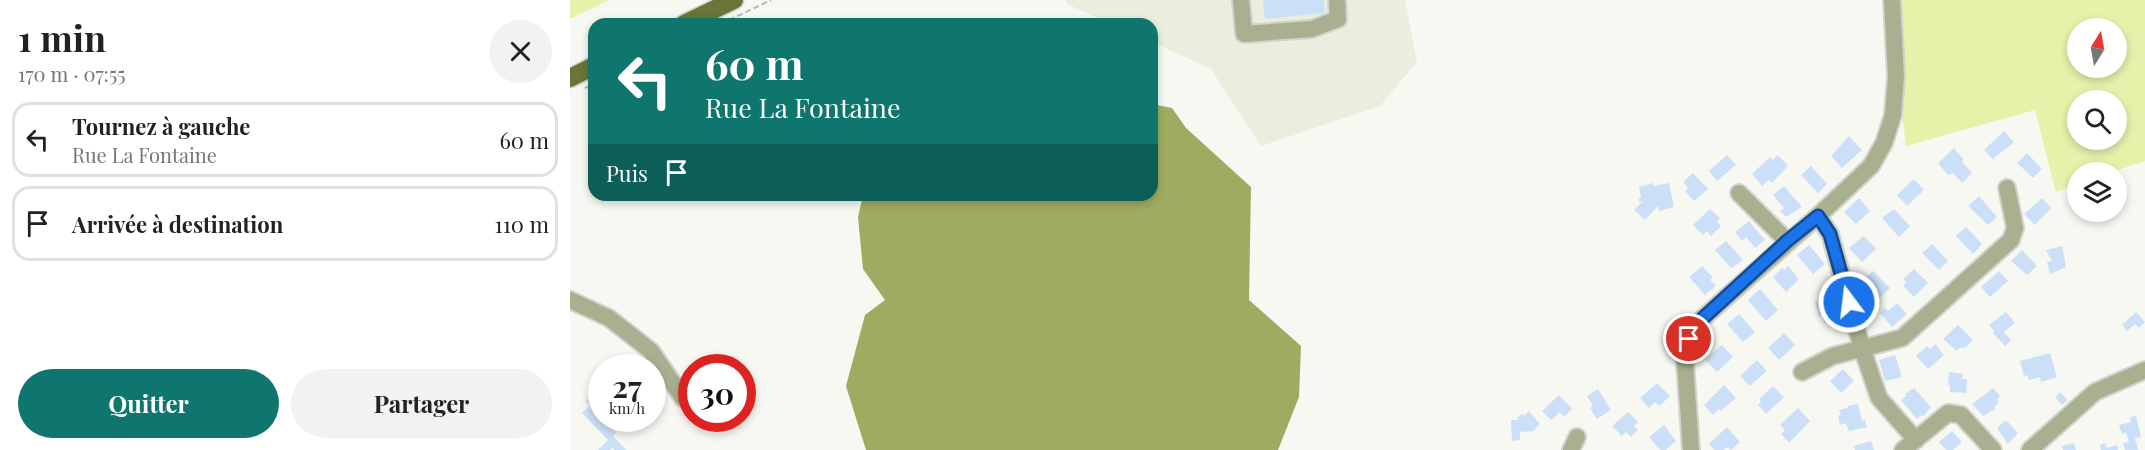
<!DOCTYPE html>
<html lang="fr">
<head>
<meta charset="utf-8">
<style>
  body { margin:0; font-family:"Playfair Display",serif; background:#f2f2f2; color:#222; height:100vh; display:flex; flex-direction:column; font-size:22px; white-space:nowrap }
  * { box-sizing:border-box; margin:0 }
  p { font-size:20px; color:#767676 }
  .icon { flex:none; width:33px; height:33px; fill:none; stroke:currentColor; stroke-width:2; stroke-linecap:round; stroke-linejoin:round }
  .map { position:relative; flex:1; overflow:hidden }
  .details { display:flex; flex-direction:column; background:#fff; width:570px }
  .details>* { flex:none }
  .hud { position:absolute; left:18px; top:18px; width:570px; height:183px; border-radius:18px; box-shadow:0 3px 9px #0003; background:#0f766e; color:#fff; overflow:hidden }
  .needle { width:39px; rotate:11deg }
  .buttons { position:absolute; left:1497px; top:18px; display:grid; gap:12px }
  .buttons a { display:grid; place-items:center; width:60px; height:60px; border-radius:50%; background:#fff; box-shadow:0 3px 9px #0003; font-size:30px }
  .speed { position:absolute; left:18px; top:354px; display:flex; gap:12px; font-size:30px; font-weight:700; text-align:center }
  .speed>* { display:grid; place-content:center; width:78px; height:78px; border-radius:50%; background:#fff; box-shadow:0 3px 9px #0003; line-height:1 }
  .speed small { font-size:15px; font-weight:400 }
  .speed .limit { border:9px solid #d22; background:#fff; color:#111 }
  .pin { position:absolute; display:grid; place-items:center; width:51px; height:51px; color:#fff; margin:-26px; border:3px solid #fff; border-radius:50%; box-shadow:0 2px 6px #0007 }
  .me { position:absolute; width:66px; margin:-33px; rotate:345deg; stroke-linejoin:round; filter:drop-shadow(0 0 4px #0008) }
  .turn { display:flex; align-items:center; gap:21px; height:126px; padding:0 18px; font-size:27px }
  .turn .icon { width:78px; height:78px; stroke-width:2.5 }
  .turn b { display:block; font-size:42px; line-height:51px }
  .then { display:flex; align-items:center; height:57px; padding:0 18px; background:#0003; gap:12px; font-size:22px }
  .round { display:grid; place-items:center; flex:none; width:63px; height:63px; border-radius:32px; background:#f2f2f2 }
  .headline { display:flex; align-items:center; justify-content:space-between; height:102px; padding:0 18px }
  h1 { font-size:36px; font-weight:700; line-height:45px }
  .primary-button { display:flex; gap:12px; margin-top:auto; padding:12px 18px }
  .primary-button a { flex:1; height:69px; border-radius:36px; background:#0f766e; color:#fff; font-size:24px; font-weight:700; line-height:69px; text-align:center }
  .primary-button a+a { background:#f2f2f2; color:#222 }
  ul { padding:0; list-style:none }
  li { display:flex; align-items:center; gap:18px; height:75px; margin:0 12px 9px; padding:0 6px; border:3px solid #e0e0e0; border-radius:18px }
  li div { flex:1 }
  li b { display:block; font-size:22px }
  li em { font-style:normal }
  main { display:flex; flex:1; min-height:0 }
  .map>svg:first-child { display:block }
  .built { fill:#eaeedf }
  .green { fill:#e4f2aa; fill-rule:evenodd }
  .water { fill:#9fab61 }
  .building { fill:#cbe0f8 }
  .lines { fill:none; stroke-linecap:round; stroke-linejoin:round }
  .minor-casing { stroke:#d1d3cc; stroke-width:20 }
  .major-casing { stroke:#d1d3cc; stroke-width:21 }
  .path { stroke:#b7b8b3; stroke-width:2; stroke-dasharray:6 3; stroke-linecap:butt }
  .minor { stroke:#a9b090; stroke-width:16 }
  .major { stroke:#6b7439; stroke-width:18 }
  .route-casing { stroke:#114b97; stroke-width:15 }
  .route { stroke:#1a73e8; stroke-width:10 }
</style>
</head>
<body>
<main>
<section class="details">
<div class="headline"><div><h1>1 min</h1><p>170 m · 07:55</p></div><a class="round"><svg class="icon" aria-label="close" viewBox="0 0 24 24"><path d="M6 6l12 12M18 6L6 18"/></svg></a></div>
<ul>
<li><svg class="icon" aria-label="left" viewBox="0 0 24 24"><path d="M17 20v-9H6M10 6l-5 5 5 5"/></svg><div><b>Tournez à gauche</b><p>Rue La Fontaine</p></div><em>60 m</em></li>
<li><svg class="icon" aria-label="arrive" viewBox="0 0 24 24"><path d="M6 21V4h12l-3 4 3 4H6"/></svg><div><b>Arrivée à destination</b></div><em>110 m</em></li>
</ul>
<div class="primary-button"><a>Quitter</a><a>Partager</a></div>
</section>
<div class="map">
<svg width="1575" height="450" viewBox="0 0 1575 450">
  <rect width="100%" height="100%" fill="#f6f8f1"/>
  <path class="built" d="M496,0H835L847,62L810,106L691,146L641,69L582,42V24H542L497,4Z"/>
  <path class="green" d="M0,0H39L0,19Z
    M1330,0H1575V161L1541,172H1508L1507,184L1486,192L1465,110L1336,146L1331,104ZM1508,28H1546V68H1508ZM1508,100H1546V140H1508Z"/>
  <path class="water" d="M582,104L602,108L616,128L681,187L679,300L731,346L729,397L708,450H296L276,386L295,315L315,300L293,269L288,217L293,195H582Z"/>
  <path class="building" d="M693,0H754L755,13L695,19Z
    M1434,131L1444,142L1423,159L1414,150Z
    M1279,136L1292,150L1272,168L1261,156Z
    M1384,148L1394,160L1392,162L1402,173L1392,183L1383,173L1378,175L1368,163Z
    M1457,153L1472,169L1463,178L1447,163Z
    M1157,155L1166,165L1147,181L1139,171Z
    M1208,155L1218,166L1202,183L1199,180L1192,186L1182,174L1200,157L1202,160Z
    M1241,166L1257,184L1248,193L1231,175Z
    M1123,173L1138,189L1124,201L1115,191L1118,188L1113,182Z
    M1344,179L1354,190L1337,206L1327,195Z
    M1083,183V186L1099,183L1104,207L1089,211L1088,206L1075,220L1064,210L1073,201L1069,202V198H1071L1069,187Z
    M1214,186L1232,207L1216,217L1210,211L1214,208L1203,195Z
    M1409,196L1427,217L1418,225L1398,206Z
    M1289,198L1300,211L1286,224L1274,212Z
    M1472,198L1481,208L1465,225L1454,214Z
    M1140,209L1150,218L1147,222L1151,226L1141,236L1137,231L1133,235L1123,225Z
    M1324,209L1340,226L1329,237L1312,218Z
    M1179,221L1195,240L1185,248L1176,237L1172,241L1165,232Z
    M1396,227L1412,244L1403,254L1386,236Z
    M1294,236L1306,249L1292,262L1279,248Z
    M1156,241L1173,260L1161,268L1145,250Z
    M1362,244L1378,261L1369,270L1352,253Z
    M1239,245L1255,264L1243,274L1227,255Z
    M1492,246L1496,267L1480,274L1477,262L1482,261L1476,250Z
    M1452,250L1467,266L1457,275L1441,261Z
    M1132,266L1143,277L1140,280L1146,286L1135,295L1119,277Z
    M1218,266L1229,279L1216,292L1203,277L1212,268L1214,270Z
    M1344,269L1358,283L1344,297L1333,286L1336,282L1333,279Z
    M1303,271L1320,288L1309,299L1301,291L1298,294L1289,284Z
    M1429,271L1438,281L1420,297L1411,287Z
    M1190,289L1208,310L1196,321L1178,300Z
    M1263,297L1267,319L1254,323L1252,315L1249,316L1245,302Z
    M1327,303L1337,314L1322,327L1310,313L1315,308L1318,311Z
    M1436,312L1445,323L1434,332L1441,340L1435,346L1423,333L1424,331L1419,325Z
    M1566,312L1575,322L1569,328L1565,324L1557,331L1552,325Z
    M1169,314L1185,332L1173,342L1157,324Z
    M1388,325L1403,340L1396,347L1390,348L1387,351L1373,339Z
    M1214,333L1225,345L1209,360L1198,348Z
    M1365,344L1374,355L1358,369L1346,356L1357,346L1360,349Z
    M1152,345L1163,357L1147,372L1135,360Z
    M1480,353L1487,377L1471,382L1470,377L1459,380L1457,375L1454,376L1450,361Z
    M1325,355L1332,377L1315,381L1309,360Z
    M1187,360L1197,371L1180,386L1170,376Z
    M1273,369L1284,381L1271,393L1260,381Z
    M1379,372L1393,374L1392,379H1397L1396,393L1380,392V385H1378Z
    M1087,383L1100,396L1089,406L1085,402L1079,408L1070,398Z
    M1154,385L1166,398L1151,411L1149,409L1143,415L1134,405Z
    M1203,386L1214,397L1196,414L1188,405L1191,402L1189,399Z
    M1344,388L1361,407L1354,416L1352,415L1347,419L1331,400L1336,396L1335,394Z
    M1423,388L1430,396L1427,399L1429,402L1424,407L1425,409L1413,416L1402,404Z
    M1028,389L1041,410L1027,419L1020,408L1023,406L1017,396Z
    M1490,392L1498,400L1492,405L1485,397Z
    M989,395L1002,409L994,417L990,412L981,420L972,411Z
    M21,396L32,407L28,413L46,433L43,436L56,450H45L42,448L40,450H28L38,440L12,413L20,406L16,401Z
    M1288,404L1292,421L1295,420L1297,427L1279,431L1276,423L1270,425L1268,416L1271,415L1269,410L1278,408L1277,406Z
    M1228,408L1240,421L1219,443L1211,434L1215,430L1210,425Z
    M959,411L970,424L963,431L950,432V440L942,441L941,420H949L947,418L952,414L954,416Z
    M1058,412L1068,422L1064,426L1068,430L1061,437L1056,432L1052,436L1042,426Z
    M1566,416L1571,437L1565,438L1568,450H1555L1553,443L1559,442L1556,433L1552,434L1549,425L1561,422L1560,417Z
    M43,418H57L59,420L48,431L40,422Z
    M1436,420L1448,433L1438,444L1427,428Z
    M1094,425L1106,441L1096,450H1090L1079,437Z
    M1157,427L1170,442L1161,450L1157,447L1154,450H1144L1139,444Z
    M1382,431L1392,442L1383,450H1376L1369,442Z
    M1301,441L1304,450H1285L1284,446Z
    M1504,443L1506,450H1493L1492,446Z
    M1535,443L1537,448L1547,445L1548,450H1531L1530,445Z"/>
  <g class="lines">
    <defs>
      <path id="minor" d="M671,0L674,34L742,29L768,19L767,0
        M1169,193L1217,241
        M1248,216L1260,234L1292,348L1309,398L1346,440
        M0,300L39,318L81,351L113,398
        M1232,372L1263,356L1332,338L1441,240L1445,228L1437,188
        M1001,450L1007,437
        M1121,450L1115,362L1119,339L1132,319L1248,216L1301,166L1314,143L1323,115L1326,76L1322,0
        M1333,450L1378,413L1391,415L1423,450
        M1460,450L1525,392L1575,370"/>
      <path id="major" d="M114,24L164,0
        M0,78L24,66"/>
    </defs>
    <use href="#minor" class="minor-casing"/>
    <use href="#major" class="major-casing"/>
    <path class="path" d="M151,24L201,0
      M15,88L24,84"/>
    <use href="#minor" class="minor"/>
    <use href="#major" class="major"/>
  </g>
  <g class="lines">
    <defs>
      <path id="route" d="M1119,339L1132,319L1217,241L1248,216L1260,234L1279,302"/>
    </defs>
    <use href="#route" class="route-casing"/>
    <use href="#route" class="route"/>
  </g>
</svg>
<div class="buttons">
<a><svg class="needle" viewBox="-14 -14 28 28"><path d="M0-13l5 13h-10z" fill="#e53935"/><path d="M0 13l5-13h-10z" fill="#767676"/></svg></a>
<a><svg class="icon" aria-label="search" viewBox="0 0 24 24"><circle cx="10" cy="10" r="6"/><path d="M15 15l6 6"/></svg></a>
<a><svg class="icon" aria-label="layers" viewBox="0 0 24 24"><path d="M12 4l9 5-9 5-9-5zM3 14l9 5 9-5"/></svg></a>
</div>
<div class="speed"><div>27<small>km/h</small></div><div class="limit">30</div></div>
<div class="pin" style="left:1119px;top:339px;background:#d93025"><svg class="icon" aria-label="arrive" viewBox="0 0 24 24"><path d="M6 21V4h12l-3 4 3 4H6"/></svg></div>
<svg class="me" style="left:1279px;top:302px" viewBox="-20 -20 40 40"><circle r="17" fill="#1a73e8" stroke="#fff" stroke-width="3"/><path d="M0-11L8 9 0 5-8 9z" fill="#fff"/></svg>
<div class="hud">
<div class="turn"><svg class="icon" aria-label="left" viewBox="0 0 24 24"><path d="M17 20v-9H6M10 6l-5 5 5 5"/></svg><div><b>60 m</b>Rue La Fontaine</div></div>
<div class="then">Puis<svg class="icon" aria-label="arrive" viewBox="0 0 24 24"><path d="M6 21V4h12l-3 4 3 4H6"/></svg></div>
</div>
</div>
</main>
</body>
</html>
